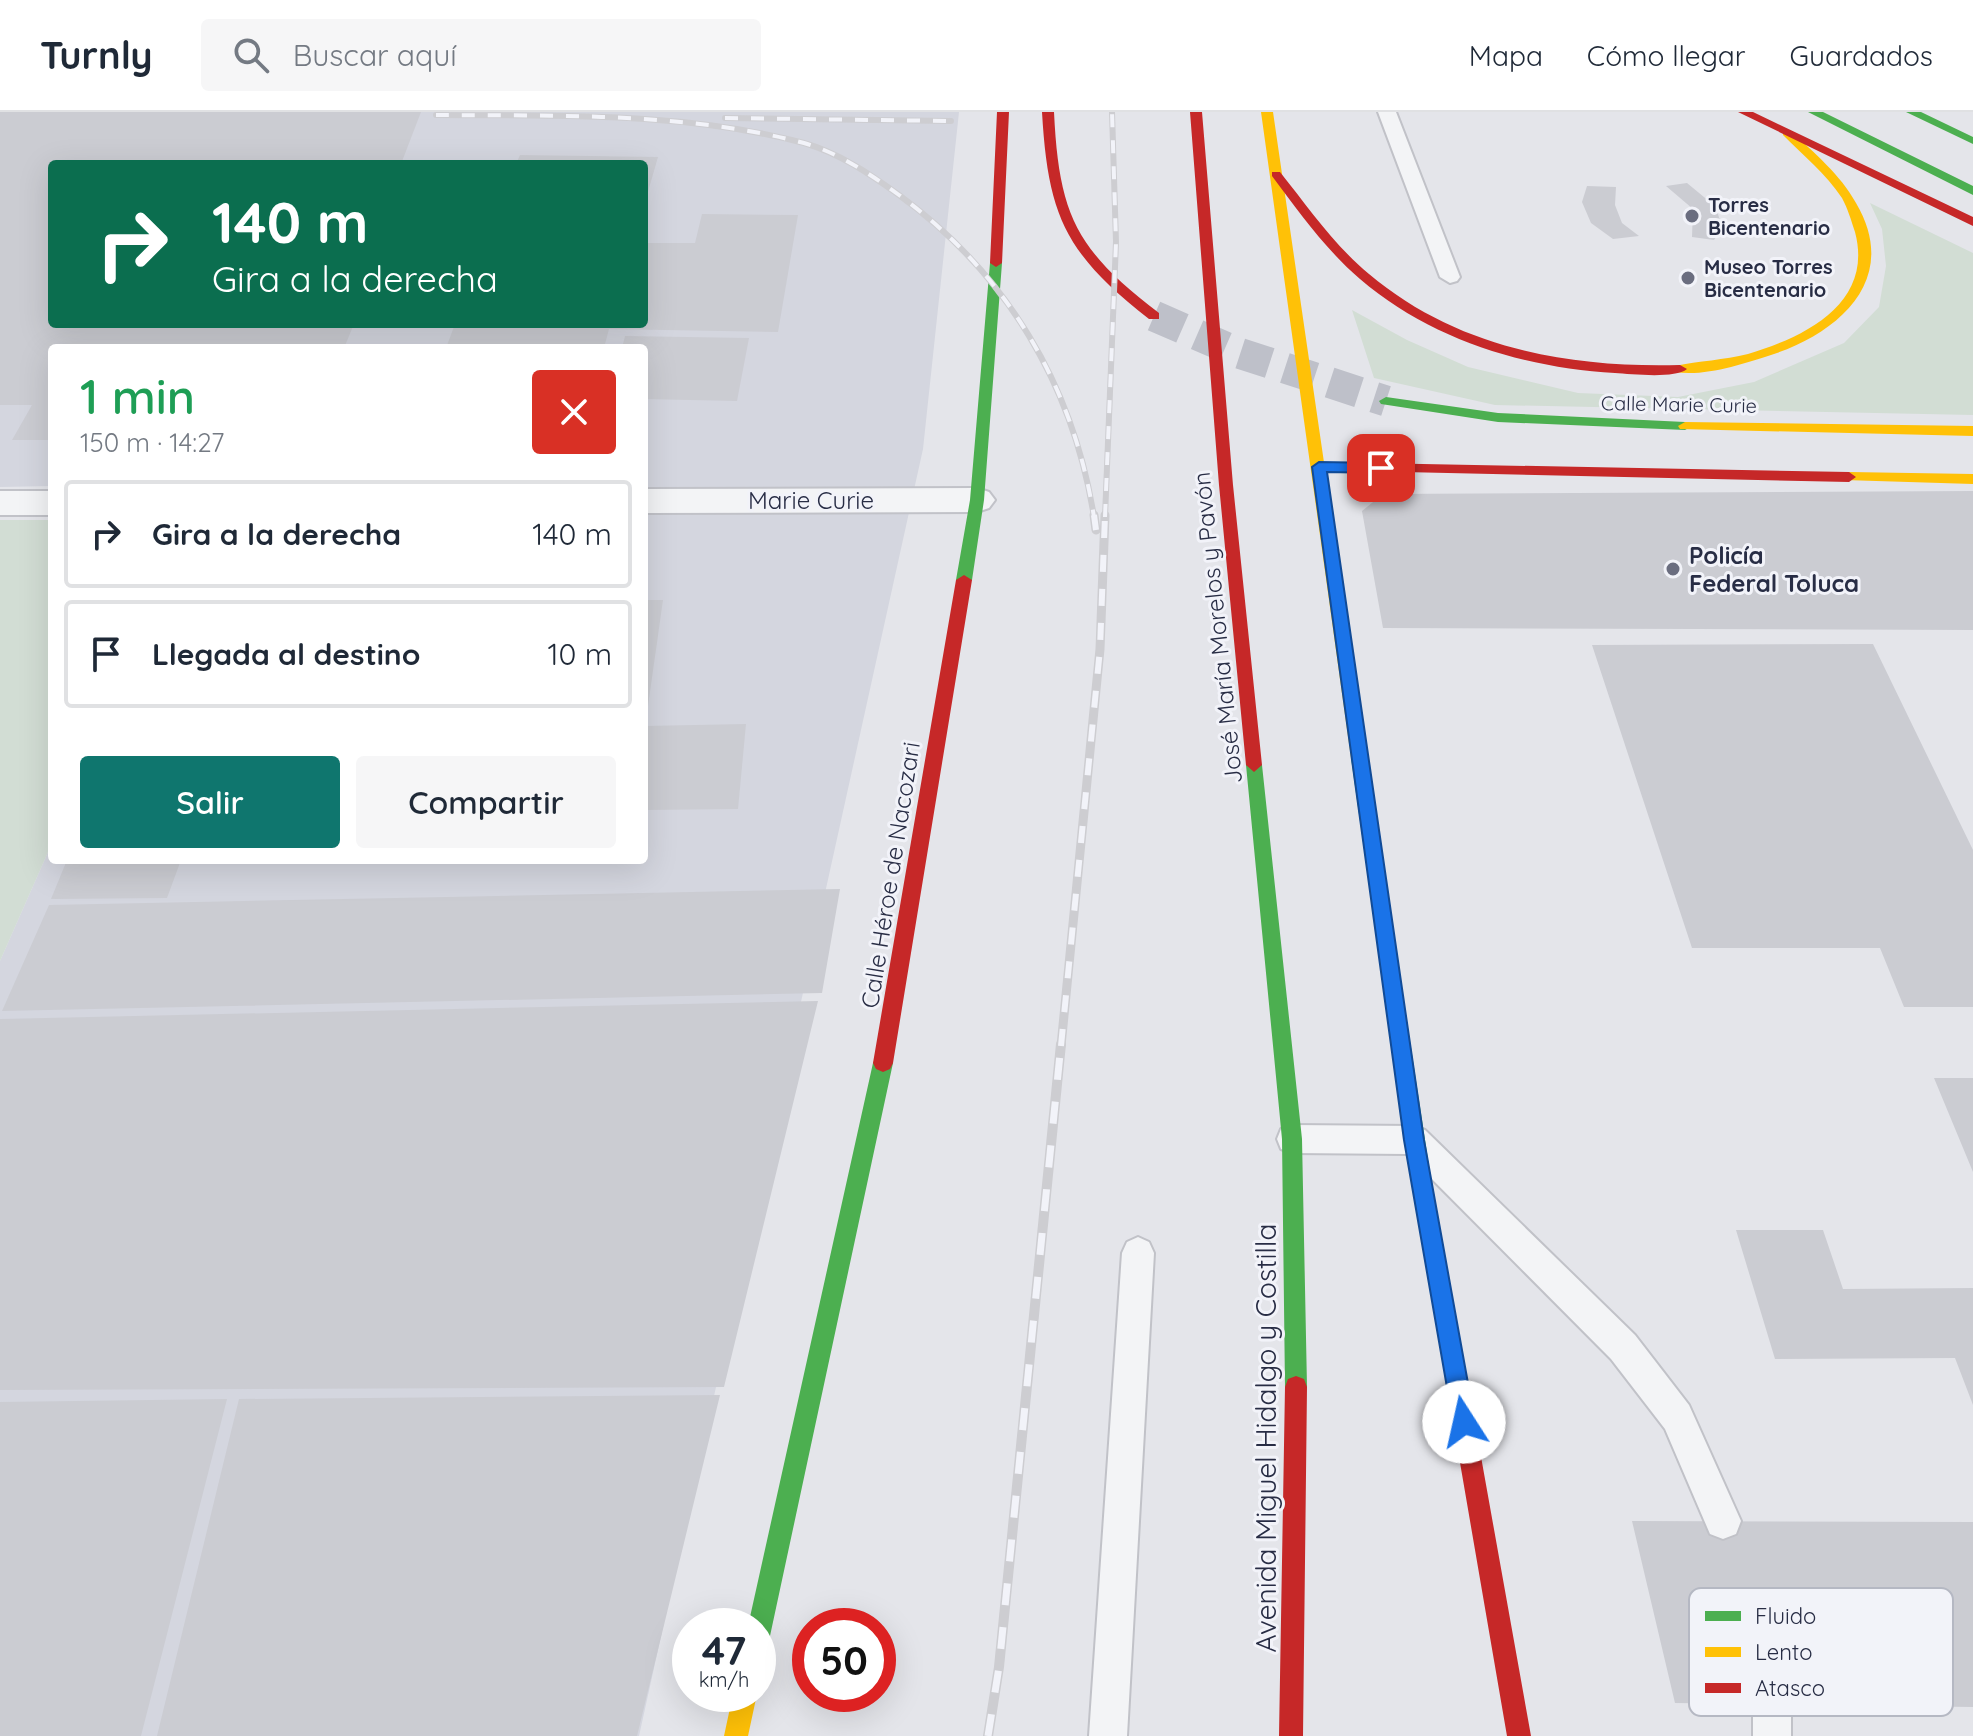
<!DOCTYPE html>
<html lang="es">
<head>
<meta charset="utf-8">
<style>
  body { margin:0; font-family:Quicksand,sans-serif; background:#f6f6f7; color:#1f2937; height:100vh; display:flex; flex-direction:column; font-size:30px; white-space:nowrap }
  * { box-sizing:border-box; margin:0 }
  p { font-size:26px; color:#747a83 }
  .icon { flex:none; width:44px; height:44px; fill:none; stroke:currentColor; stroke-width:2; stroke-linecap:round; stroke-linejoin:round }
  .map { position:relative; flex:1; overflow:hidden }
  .panel { position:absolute; left:48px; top:232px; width:600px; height:520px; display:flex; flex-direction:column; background:#fff; border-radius:8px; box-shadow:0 8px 32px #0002 }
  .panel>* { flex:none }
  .guide { position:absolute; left:48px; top:48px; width:600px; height:168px; border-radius:8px; box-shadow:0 8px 32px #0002; background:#0b6e4f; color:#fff; overflow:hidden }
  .speed { position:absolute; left:672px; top:1496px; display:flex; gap:16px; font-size:40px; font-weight:700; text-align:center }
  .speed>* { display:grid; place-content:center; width:104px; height:104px; border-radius:50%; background:#fff; box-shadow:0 8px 32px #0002; line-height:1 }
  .speed small { font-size:20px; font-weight:400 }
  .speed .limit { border:12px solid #d22; background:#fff; color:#111 }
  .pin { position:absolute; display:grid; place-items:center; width:68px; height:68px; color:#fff; margin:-34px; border-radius:16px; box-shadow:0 4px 12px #0006 }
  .me { position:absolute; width:88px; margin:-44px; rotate:350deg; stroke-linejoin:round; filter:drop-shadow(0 0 6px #0008) }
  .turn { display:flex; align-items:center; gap:28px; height:168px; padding:0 32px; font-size:36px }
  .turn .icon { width:104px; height:104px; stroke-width:2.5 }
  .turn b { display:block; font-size:56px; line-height:68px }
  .round { display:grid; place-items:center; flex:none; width:84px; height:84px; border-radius:8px; background:#f6f6f7 }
  .headline { display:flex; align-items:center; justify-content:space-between; height:136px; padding:0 32px }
  h1 { font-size:48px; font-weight:600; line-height:60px; color:#1e9e55 }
  .action { display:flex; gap:16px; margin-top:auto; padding:16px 32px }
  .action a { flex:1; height:92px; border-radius:8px; background:#0f766e; color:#fff; font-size:32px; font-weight:600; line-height:92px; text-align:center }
  .action a+a { background:#f6f6f7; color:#1f2937 }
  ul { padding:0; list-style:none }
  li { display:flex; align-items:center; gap:24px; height:108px; margin:0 16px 12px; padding:0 16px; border:4px solid #e0e1e3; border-radius:8px }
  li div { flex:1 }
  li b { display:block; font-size:30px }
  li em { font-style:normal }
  header { display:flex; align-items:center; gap:48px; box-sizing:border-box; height:112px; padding:0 40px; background:#fff; border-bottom:2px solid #e0e1e3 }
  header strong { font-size:38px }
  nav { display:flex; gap:44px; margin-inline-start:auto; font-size:28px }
  .search { width:560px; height:72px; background:#f6f6f7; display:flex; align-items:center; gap:20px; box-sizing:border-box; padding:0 28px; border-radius:8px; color:#747a83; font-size:30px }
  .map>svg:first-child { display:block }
  .built { fill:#d4d6df; fill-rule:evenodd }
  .green { fill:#d2ddd4 }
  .building { fill:#cbccd2 }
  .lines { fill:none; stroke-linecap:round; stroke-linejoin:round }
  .secondary-tunnel { stroke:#bec0c9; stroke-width:31; stroke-dasharray:31 16; stroke-linecap:butt }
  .lane-casing { stroke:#c1c2c8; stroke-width:4 }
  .street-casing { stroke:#c1c2c8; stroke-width:4 }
  .lane { fill:#f3f4f6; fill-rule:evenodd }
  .street { fill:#f3f4f6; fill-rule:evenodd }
  .fast { fill:#4caf50; fill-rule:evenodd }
  .slow { fill:#ffc107; fill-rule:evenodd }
  .jam { fill:#c62828; fill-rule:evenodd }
  .rail-far2-casing { stroke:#cdcdd1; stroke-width:6 }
  .rail-far1-casing { stroke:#cdcdd1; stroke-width:9 }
  .rail-casing { stroke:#cdcdd1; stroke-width:10 }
  .rail-far2 { stroke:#f2f3f9; stroke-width:4; stroke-dasharray:13; stroke-linecap:butt }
  .rail-far1 { stroke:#f2f3f9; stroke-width:6; stroke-dasharray:17; stroke-linecap:butt }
  .rail { stroke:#f2f3f9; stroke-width:7; stroke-dasharray:22; stroke-linecap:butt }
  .route { fill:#1a73e8; stroke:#114b97; stroke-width:2 }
  .poi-dot { fill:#6a6d7f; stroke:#f2f3f9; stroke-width:3 }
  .labels { text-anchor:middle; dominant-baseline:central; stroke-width:6; stroke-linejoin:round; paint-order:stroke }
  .far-poi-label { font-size:20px; font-weight:bold; fill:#282d45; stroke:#f2f3f9; text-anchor:start }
  .far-street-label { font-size:20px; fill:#282d45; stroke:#f2f3f9 }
  .street-label { font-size:24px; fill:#282d45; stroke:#f2f3f9 }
  .poi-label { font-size:24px; font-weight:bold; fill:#282d45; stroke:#f2f3f9; text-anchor:start }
  .near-street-label { font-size:28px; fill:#282d45; stroke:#f2f3f9 }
  .key { fill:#f2f3f9; stroke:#b5b8c3; stroke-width:2 }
  .key-label { font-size:22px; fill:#282d45 }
</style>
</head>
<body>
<header>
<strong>Turnly</strong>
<div class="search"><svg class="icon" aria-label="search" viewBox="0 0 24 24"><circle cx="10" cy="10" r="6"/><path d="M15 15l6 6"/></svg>Buscar aquí</div>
<nav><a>Mapa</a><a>Cómo llegar</a><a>Guardados</a></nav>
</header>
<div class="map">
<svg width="1973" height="1624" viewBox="0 0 1973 1624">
  <rect width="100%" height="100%" fill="#e4e5ea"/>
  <path class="built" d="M0,0H959L923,337L639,1624H0V849L52,731V748H644V236H52V374L0,375ZM52,52H644V212H52Z"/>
  <path class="green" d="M1870,91L1973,141V303L1495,293L1374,266L1352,198L1407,228L1468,255L1578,281L1678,285L1754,270L1844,231L1879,195L1886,154L1882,117Z
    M0,408H52V731L0,849Z"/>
  <path class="building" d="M0,0H421L401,52H52V212H354L344,236H52V328H12L32,293H0Z
    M520,43L658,45L645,90L644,52H516Z
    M1687,71L1716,95L1722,116L1714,128L1692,125L1693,97L1666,74Z
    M1587,74L1616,75L1615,93L1622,111L1639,124L1613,127L1591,111L1582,90Z
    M702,102L798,103L778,220L609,217L604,236H446L455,212H644V131H695Z
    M625,224L749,226L737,289L644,287V236H622Z
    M1973,379V518L1383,516L1362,399L1383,382Z
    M644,488H663L646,608H644Z
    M1873,532L1973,738V895H1904L1880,836H1692L1592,533Z
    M746,612L738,697L644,698V614Z
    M67,748H181L167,786L51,787Z
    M840,777L822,881L2,899L49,793Z
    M818,889L724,1275L0,1278V907Z
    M1934,966H1973V1060Z
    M1736,1118H1823L1843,1177L1973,1176V1293L1955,1246L1775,1247Z
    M720,1283L637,1624H157L239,1287Z
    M227,1287L141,1624H0V1290Z
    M1632,1409L1973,1410V1595L1675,1591Z"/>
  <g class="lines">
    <path class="secondary-tunnel" d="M1154,204L1239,241L1386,289"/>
    <defs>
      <path id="lane" d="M1378,0H1396L1460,165L1457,169L1450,171L1440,165Z
        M1292,1013L1414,1014L1425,1018L1635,1223L1689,1293L1741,1409L1736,1422L1723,1427L1710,1422L1665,1317L1611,1247L1407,1042L1292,1041L1281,1037L1277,1027L1281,1017Z
        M1138,1125L1149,1130L1154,1141L1127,1624H1089L1122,1141L1127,1130Z
        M1772,1574L1786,1579L1791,1593V1624H1753V1593L1758,1579Z"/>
      <path id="street" d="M977,376L989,380L995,388L989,396L977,400L644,401V377Z
        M0,379H52V403H0Z"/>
    </defs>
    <use href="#lane" class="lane-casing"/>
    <use href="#street" class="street-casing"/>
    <use href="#lane" class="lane"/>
    <use href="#street" class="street"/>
    <path class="fast" d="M1808,0H1823L1973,74V83Z
      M1906,0H1921L1973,25V32Z
      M996,147L1002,151L984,388L972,468L964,473L956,468L970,388L990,151Z
      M1386,285L1498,301L1685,310L1692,314L1685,318L1498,310L1381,292L1379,289Z
      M1359,640L1367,646L1429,1054L1426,1061L1419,1063L1412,1061L1409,1054L1351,646Z
      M1254,646L1262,653L1302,1027L1307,1275L1304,1283L1296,1286L1288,1283L1285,1275L1282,1027L1246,653Z
      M883,942L890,945L893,951L770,1524L766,1532L758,1536V1514H748L873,951L876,945Z"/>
    <path class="slow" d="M1261,0H1273L1367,646L1359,652L1351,646Z
      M1783,19H1791C1814,41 1840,62 1856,91C1901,167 1839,221 1771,243C1743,252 1704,265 1675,260V254C1699,249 1724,248 1748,242C1805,225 1874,191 1855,120C1851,108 1848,97 1842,86C1826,62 1803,43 1783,23Z
      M1685,310L1973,314V324L1680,317L1678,314Z
      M1849,360L1973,362V372L1844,368L1842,365Z
      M733,1582H757L748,1624H724Z"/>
    <path class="jam" d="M997,0H1009L1002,151L996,155L990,151Z
      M1042,0H1054C1059,103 1076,138 1159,201V207H1149C1066,142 1048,105 1042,0Z
      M1190,0H1202L1233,373L1262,653L1254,660L1246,653L1219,373Z
      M1738,0H1753L1973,105V114Z
      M1272,60H1280C1308,95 1334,133 1369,162C1457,236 1568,256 1680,253L1687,257C1675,267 1631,262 1615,261C1523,256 1430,227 1360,167C1326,138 1299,100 1272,64Z
      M1319,350L1849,360L1856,365L1849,370L1314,358L1312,355Z
      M964,463L972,468L893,951L890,957L883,960L876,957L873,951L956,468Z
      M1419,1045L1426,1047L1429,1054L1531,1624H1507L1409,1054L1412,1047Z
      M1296,1264L1304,1267L1307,1275L1303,1624H1279L1285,1275L1288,1267Z"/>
    <defs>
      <path id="rail-far2" d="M436,3C557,4 686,0 804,31C839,41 870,62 899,83C1007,162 1073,273 1094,405
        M725,6L951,9
        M1105,405L1116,130L1112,0"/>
      <path id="rail-far1" d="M1094,403L1096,418
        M1061,934L1100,537L1105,403"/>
      <path id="rail" d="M988,1624L999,1555L1061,932"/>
    </defs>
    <use href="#rail-far2" class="rail-far2-casing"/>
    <use href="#rail-far1" class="rail-far1-casing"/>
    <use href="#rail" class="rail-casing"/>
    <use href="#rail-far2" class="rail-far2"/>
    <use href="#rail-far1" class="rail-far1"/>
    <use href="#rail" class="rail"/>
  </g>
  <path class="route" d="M1319,350L1381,351L1388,356L1381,361L1327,360L1424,1028L1475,1310L1472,1318L1464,1322L1456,1318L1453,1310L1404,1028L1312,355Z"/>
  <g class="poi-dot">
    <circle cx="1692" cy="104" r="8"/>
    <circle cx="1688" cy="166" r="8"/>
    <circle cx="1673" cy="457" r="8"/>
  </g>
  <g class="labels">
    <g class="far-poi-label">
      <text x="1708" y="92">Torres<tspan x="1708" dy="23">Bicentenario</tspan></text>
      <text x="1704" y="154">Museo Torres<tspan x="1704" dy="23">Bicentenario</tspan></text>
    </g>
    <g class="far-street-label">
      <text transform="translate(1679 292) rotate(1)">Calle Marie Curie</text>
    </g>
    <g class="street-label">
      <text x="811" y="388">Marie Curie</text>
      <text transform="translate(1217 516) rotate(-96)">José María Morelos y Pavón</text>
      <text transform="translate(890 763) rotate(-81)">Calle Héroe de Nacozari</text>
    </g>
    <g class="poi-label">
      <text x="1689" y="443">Policía<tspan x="1689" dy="28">Federal Toluca</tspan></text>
    </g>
    <g class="near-street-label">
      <text transform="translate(1265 1326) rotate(-90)">Avenida Miguel Hidalgo y Costilla</text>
    </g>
  </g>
  <rect x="1689" y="1476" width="264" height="128" rx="12" class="key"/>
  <rect x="1705" y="1499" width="36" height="10" fill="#4caf50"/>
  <rect x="1705" y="1535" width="36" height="10" fill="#ffc107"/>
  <rect x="1705" y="1571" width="36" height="10" fill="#c62828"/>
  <g class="key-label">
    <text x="1755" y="1512">Fluido</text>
    <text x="1755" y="1548">Lento</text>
    <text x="1755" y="1584">Atasco</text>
  </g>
</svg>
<div class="speed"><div>47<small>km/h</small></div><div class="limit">50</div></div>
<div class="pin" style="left:1381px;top:356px;background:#d93025"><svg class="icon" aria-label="arrive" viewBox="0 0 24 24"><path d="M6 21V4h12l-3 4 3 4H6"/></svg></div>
<svg class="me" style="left:1464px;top:1310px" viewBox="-20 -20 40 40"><circle r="19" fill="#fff"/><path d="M0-13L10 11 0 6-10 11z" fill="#1a73e8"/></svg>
<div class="guide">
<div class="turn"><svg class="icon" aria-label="right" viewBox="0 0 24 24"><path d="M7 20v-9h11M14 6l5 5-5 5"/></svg><div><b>140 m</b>Gira a la derecha</div></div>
</div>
<section class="panel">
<div class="headline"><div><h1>1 min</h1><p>150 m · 14:27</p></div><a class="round" style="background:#d93025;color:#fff"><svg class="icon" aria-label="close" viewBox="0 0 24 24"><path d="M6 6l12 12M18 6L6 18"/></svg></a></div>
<ul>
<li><svg class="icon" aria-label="right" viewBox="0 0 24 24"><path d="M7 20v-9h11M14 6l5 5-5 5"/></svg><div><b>Gira a la derecha</b></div><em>140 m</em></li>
<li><svg class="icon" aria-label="arrive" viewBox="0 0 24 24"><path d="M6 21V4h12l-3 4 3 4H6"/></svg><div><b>Llegada al destino</b></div><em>10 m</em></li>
</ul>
<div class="action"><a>Salir</a><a>Compartir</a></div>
</section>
</div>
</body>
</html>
